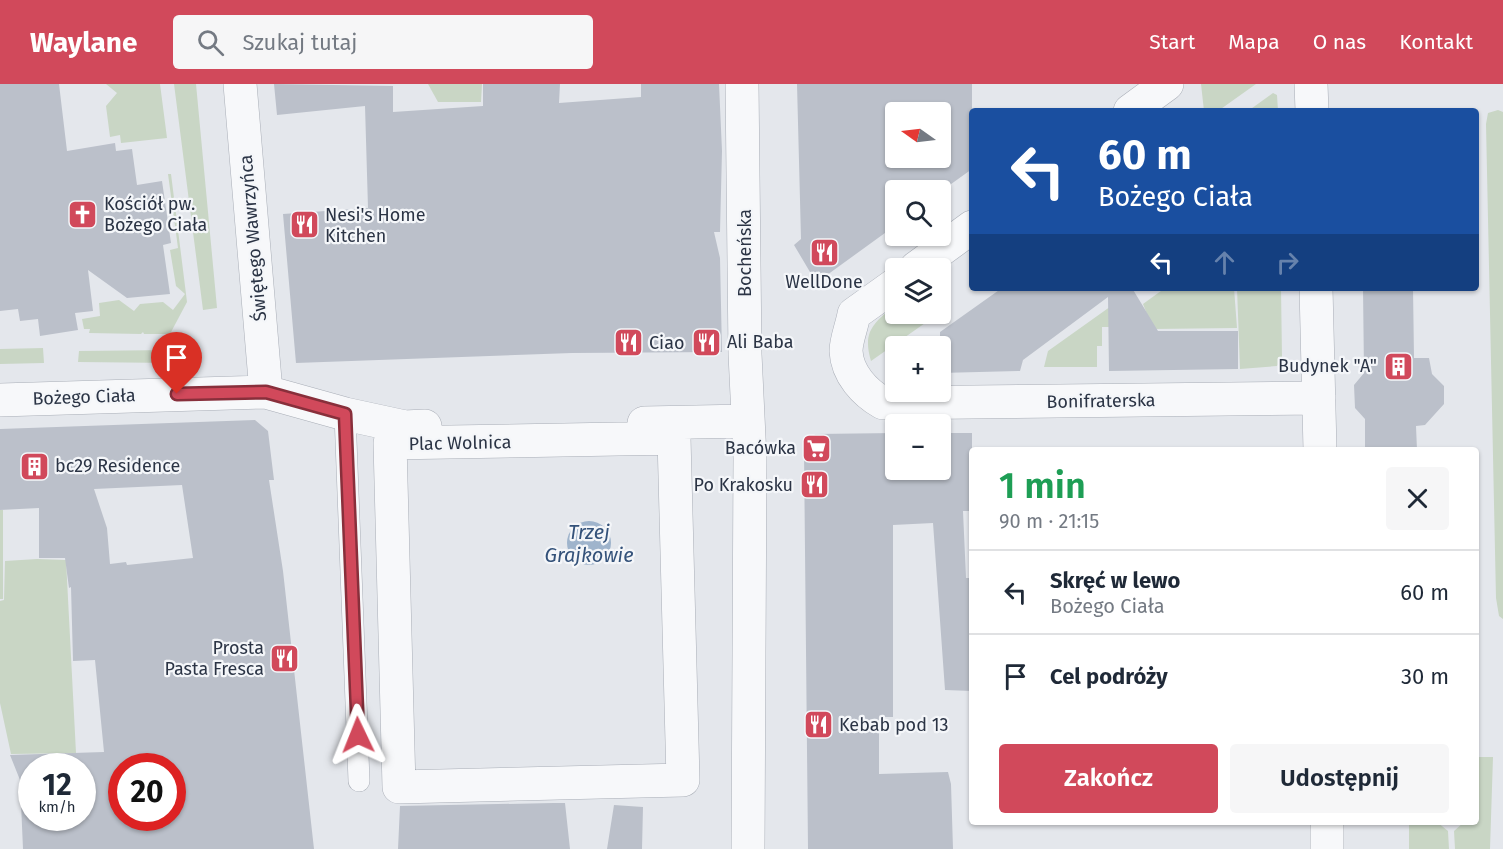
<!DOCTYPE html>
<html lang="pl">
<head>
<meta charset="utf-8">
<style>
  body { margin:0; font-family:"Fira Sans",sans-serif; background:#f6f6f7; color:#1f2937; height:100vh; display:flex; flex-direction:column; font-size:22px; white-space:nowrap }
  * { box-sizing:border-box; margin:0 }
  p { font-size:20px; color:#747a83 }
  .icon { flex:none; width:33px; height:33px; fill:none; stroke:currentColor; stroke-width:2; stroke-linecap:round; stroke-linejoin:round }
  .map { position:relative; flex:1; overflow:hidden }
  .details { position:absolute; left:969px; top:363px; width:510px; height:378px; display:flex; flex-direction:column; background:#fff; border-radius:6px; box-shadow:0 2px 4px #0004 }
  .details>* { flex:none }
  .banner { position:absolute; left:969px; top:24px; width:510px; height:183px; border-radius:6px; box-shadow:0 2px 4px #0004; background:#1a4fa0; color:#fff; overflow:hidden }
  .needle { width:39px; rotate:284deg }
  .controls { position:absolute; left:885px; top:18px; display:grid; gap:12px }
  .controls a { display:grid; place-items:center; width:66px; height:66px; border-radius:6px; background:#fff; box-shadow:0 2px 4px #0004; font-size:30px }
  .speed { position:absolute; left:18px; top:669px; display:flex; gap:12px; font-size:30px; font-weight:700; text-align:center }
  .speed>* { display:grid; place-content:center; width:78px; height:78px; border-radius:50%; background:#fff; box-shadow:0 2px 4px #0004; line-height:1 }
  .speed small { font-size:15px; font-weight:400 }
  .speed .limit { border:9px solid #d22; background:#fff; color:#111 }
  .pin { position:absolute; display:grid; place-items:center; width:51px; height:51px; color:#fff; margin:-62px -26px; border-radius:50% 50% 50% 0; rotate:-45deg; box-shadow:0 0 6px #0007 }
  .pin .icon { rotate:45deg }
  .me { position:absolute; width:66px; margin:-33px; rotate:358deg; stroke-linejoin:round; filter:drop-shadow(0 0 4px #0008) }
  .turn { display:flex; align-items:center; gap:21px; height:126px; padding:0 30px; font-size:27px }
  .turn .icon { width:78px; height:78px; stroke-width:2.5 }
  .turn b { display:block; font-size:42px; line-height:51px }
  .lanes { display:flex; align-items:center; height:57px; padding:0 30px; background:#0003; justify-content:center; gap:30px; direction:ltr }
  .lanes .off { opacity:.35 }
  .round { display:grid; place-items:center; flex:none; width:63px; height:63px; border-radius:6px; background:#f6f6f7 }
  .summary { display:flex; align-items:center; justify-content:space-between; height:102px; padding:0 30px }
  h1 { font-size:36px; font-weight:600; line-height:45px; color:#1e9e55 }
  .primary-button { display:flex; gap:12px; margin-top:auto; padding:12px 30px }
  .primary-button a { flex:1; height:69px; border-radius:6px; background:#d1495b; color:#fff; font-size:24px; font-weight:600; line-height:69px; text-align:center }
  .primary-button a+a { background:#f6f6f7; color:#1f2937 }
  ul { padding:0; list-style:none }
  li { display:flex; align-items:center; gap:18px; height:84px; padding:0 30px; border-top:2px solid #e0e1e3 }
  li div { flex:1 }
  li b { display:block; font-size:22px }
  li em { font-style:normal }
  header { display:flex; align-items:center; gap:36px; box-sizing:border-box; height:84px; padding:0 30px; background:#d1495b; color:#fff }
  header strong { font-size:28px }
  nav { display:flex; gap:33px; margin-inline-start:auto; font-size:21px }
  .search { width:420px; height:54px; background:#f6f6f7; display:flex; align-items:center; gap:15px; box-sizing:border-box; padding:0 21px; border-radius:6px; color:#747a83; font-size:22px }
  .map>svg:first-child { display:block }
  .green { fill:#c9d6c5 }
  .water { fill:#9fb4cc }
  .building { fill:#bbc0ca; fill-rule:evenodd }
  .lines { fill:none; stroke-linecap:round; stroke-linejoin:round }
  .lane-casing { stroke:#a9aeb7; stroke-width:22 }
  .street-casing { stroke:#a9aeb7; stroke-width:34 }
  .lane { stroke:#f7f8fa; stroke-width:21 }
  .street { stroke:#f7f8fa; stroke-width:33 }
  .route-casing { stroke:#882f3b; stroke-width:15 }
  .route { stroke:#d1495b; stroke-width:10 }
  .labels { text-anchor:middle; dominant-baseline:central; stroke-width:4.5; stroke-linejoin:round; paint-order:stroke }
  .poi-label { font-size:18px; fill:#2b3445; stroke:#f4f6f9; text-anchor:start }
  .street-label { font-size:18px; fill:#2b3445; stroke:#f4f6f9 }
  .water-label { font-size:20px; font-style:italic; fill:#34527a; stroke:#f4f6f9 }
</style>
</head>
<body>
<header>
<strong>Waylane</strong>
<div class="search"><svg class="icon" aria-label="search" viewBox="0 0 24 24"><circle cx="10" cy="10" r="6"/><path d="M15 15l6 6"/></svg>Szukaj tutaj</div>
<nav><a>Start</a><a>Mapa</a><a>O nas</a><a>Kontakt</a></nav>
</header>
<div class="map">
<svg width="1503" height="765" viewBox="0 0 1503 765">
  <rect width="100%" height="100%" fill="#e4e7ec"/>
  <path class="green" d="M106,0H160L167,54L121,59L120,51L110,53L106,22L117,9Z
    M174,0H196L217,224L203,226Z
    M428,0H482L481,18H438Z
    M1201,0H1256L1218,27H1204Z
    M1273,9L1277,11L1278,27H1248Z
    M1498,26L1503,28V535L1499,532L1496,514L1486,40L1488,29Z
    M168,90H171L187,218L170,250H144L143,248L141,250L89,249L90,245H84L82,235L100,232L99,219L119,216L134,227L140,220L163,218L173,226L185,210L176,202L170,166L178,164Z
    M1165,204H1234L1237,244L1153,245L1143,220Z
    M1237,204H1281L1282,274L1277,282L1240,285Z
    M1114,220L1125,243H1102V262H1097V283H1044L1048,267Z
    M895,221L896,230H938L871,277C862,247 874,239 895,221Z
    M43,264L44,279L0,280V265Z
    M172,266L173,279L78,278L79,267Z
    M0,426H3V515H0Z
    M37,475L66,476L76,669L11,670L0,619V517L4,516L5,477Z
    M1476,673H1493L1490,765H1455L1454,747L1464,738H1476Z
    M1409,738H1437L1448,747L1449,765H1409Z"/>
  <path class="water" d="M567 459a22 22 0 1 1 44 0a22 22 0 1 1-44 0Z"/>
  <path class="building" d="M0,0H59L67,67L115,59L116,67L132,65L137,101L162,97L171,159L163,161L170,210L127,214L88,186L93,227L75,229L78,246L40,252L38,235L20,237L18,225L0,227Z
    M274,0L393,2V28L483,22V0H560L559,19L641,13V0H719L722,67L720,148H714L720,174L722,268L572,269L296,279L283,130L368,124L365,22L277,31Z
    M797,0H972V85L940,108L896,106V141L827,191L810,188L794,161L801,155ZM896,28H940V74H896Z
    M1002,204H1132L1158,247H1238V285L1109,287L1108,213L1023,276L1020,287L940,289V248Z
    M1363,204H1413L1414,274H1429L1432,290L1444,302V320L1425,341L1416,342L1417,366H1365V335L1355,324L1354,301L1364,289Z
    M255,336L268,347L274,396H269L283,487L314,765H23L20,696L10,671L104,668L95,576L73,577L71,503L69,504L65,474H39V424L0,426V345ZM182,401L193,474L127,481L126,478L110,480L107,444L94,405ZM32,682H82V734H32ZM122,682H172V734H122Z
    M896,349V386H940V349H972V427H963L966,494H972V607L945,606L933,439L893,441V633H879V690L948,688L951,700L953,765H808L804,367L815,350Z
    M553,719H565L570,765H398L400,722Z
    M614,721L643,723L642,765H607Z"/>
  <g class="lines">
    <defs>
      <path id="lane" d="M345,330L359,697"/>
      <path id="street" d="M240,0L266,308
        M742,0L745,270L750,374L748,765
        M1311,0L1312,27
        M1130,27L1167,0
        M916,184L972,143
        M896,200L854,230C852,242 846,256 846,267C847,290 865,309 883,319L1319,314
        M1316,204L1320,366
        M0,316L266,308L345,330L405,343L425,342
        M644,339L747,337
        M674,354L683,696L399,703L390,359Z
        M1327,765V738"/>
    </defs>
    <use href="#lane" class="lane-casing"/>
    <use href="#street" class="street-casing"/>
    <use href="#lane" class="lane"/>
    <use href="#street" class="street"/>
  </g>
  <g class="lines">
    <defs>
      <path id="route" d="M177,310L266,308L345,330L358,651"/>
    </defs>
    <use href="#route" class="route-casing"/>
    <use href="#route" class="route"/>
  </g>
  <defs>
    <symbol id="church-square" viewBox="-11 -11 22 22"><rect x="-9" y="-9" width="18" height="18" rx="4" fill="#d1495b" stroke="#f4f6f9"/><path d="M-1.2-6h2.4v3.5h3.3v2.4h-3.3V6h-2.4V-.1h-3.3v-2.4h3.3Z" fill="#fff"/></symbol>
    <symbol id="restaurant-square" viewBox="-11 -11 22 22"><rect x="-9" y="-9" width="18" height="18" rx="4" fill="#d1495b" stroke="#f4f6f9"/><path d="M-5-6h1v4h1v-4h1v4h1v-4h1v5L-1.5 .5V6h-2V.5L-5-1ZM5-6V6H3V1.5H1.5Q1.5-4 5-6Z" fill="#fff"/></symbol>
    <symbol id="building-square" viewBox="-11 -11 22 22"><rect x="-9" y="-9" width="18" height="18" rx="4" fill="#d1495b" stroke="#f4f6f9"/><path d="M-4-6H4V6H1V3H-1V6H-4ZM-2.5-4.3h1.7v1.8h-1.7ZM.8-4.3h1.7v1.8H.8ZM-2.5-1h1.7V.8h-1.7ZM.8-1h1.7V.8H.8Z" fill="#fff"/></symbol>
    <symbol id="supermarket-square" viewBox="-11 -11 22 22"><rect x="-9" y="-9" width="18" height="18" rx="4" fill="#d1495b" stroke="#f4f6f9"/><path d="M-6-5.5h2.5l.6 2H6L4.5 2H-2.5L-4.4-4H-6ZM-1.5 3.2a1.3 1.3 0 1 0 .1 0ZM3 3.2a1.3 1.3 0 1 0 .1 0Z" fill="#fff"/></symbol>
  </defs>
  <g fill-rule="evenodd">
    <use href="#church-square" x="66" y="114" width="33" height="33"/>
    <use href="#restaurant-square" x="288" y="124" width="33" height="33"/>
    <use href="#restaurant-square" x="808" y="152" width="33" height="33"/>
    <use href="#restaurant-square" x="690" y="242" width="33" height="33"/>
    <use href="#restaurant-square" x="612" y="242" width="33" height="33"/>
    <use href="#building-square" x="1382" y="266" width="33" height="33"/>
    <use href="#supermarket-square" x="800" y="348" width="33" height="33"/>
    <use href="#building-square" x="18" y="366" width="33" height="33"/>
    <use href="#restaurant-square" x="798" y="384" width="33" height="33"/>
    <use href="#restaurant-square" x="268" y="558" width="33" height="33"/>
    <use href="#restaurant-square" x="802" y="624" width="33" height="33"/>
  </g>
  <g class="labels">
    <g class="poi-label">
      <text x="104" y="120">Kościół pw.<tspan x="104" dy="21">Bożego Ciała</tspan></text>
      <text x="325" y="131">Nesi's Home<tspan x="325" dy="21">Kitchen</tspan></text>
      <text x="824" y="198" text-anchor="middle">WellDone</text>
      <text x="727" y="258">Ali Baba</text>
      <text x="649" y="259">Ciao</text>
      <text x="1377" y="282" text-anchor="end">Budynek "A"</text>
      <text x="796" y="364" text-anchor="end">Bacówka</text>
      <text x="55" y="382">bc29 Residence</text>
      <text x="793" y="401" text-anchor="end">Po Krakosku</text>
      <text x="264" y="564" text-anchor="end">Prosta<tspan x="264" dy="21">Pasta Fresca</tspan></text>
      <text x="839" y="641">Kebab pod 13</text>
    </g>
    <g class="street-label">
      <text transform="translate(253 154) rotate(-95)">Świętego Wawrzyńca</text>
      <text transform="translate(745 169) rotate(-90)">Bocheńska</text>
      <text transform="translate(84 313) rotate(-2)">Bożego Ciała</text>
      <text transform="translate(1101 317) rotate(-1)">Bonifraterska</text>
      <text transform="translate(460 359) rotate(-1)">Plac Wolnica</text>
    </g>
    <g class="water-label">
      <text x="589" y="448">Trzej<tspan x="589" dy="23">Grajkowie</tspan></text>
    </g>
  </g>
</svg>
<div class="controls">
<a><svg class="needle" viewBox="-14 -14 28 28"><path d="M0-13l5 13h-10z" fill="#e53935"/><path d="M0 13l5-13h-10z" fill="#747a83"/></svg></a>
<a><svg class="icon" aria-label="search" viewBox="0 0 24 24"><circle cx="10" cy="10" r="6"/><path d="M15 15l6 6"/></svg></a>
<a><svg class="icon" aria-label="layers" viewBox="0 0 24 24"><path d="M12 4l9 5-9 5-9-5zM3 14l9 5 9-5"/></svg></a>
<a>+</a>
<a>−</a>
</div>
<div class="speed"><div>12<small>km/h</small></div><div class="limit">20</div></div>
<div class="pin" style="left:177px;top:310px;background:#d93025"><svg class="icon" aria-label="arrive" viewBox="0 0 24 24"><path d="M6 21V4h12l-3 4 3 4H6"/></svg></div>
<svg class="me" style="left:358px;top:651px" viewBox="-20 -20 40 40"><path d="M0-17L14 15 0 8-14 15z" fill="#d1495b" stroke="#fff" stroke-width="4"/></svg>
<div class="banner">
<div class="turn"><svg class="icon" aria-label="left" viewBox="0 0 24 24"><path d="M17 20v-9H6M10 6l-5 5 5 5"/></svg><div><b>60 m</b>Bożego Ciała</div></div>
<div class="lanes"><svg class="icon" aria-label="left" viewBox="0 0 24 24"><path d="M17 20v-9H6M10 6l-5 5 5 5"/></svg><svg class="icon off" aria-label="ahead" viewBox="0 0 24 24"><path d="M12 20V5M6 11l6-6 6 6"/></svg><svg class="icon off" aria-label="right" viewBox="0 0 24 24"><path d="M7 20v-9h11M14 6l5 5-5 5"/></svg></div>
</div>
<section class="details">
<div class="summary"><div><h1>1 min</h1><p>90 m · 21:15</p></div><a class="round"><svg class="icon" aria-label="close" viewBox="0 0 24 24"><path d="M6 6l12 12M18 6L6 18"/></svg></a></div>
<ul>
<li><svg class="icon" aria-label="left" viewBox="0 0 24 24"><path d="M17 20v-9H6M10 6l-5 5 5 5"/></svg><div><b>Skręć w lewo</b><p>Bożego Ciała</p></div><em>60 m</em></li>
<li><svg class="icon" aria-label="arrive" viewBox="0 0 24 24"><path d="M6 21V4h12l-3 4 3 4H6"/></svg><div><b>Cel podróży</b></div><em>30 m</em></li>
</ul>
<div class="primary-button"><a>Zakończ</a><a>Udostępnij</a></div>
</section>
</div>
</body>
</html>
